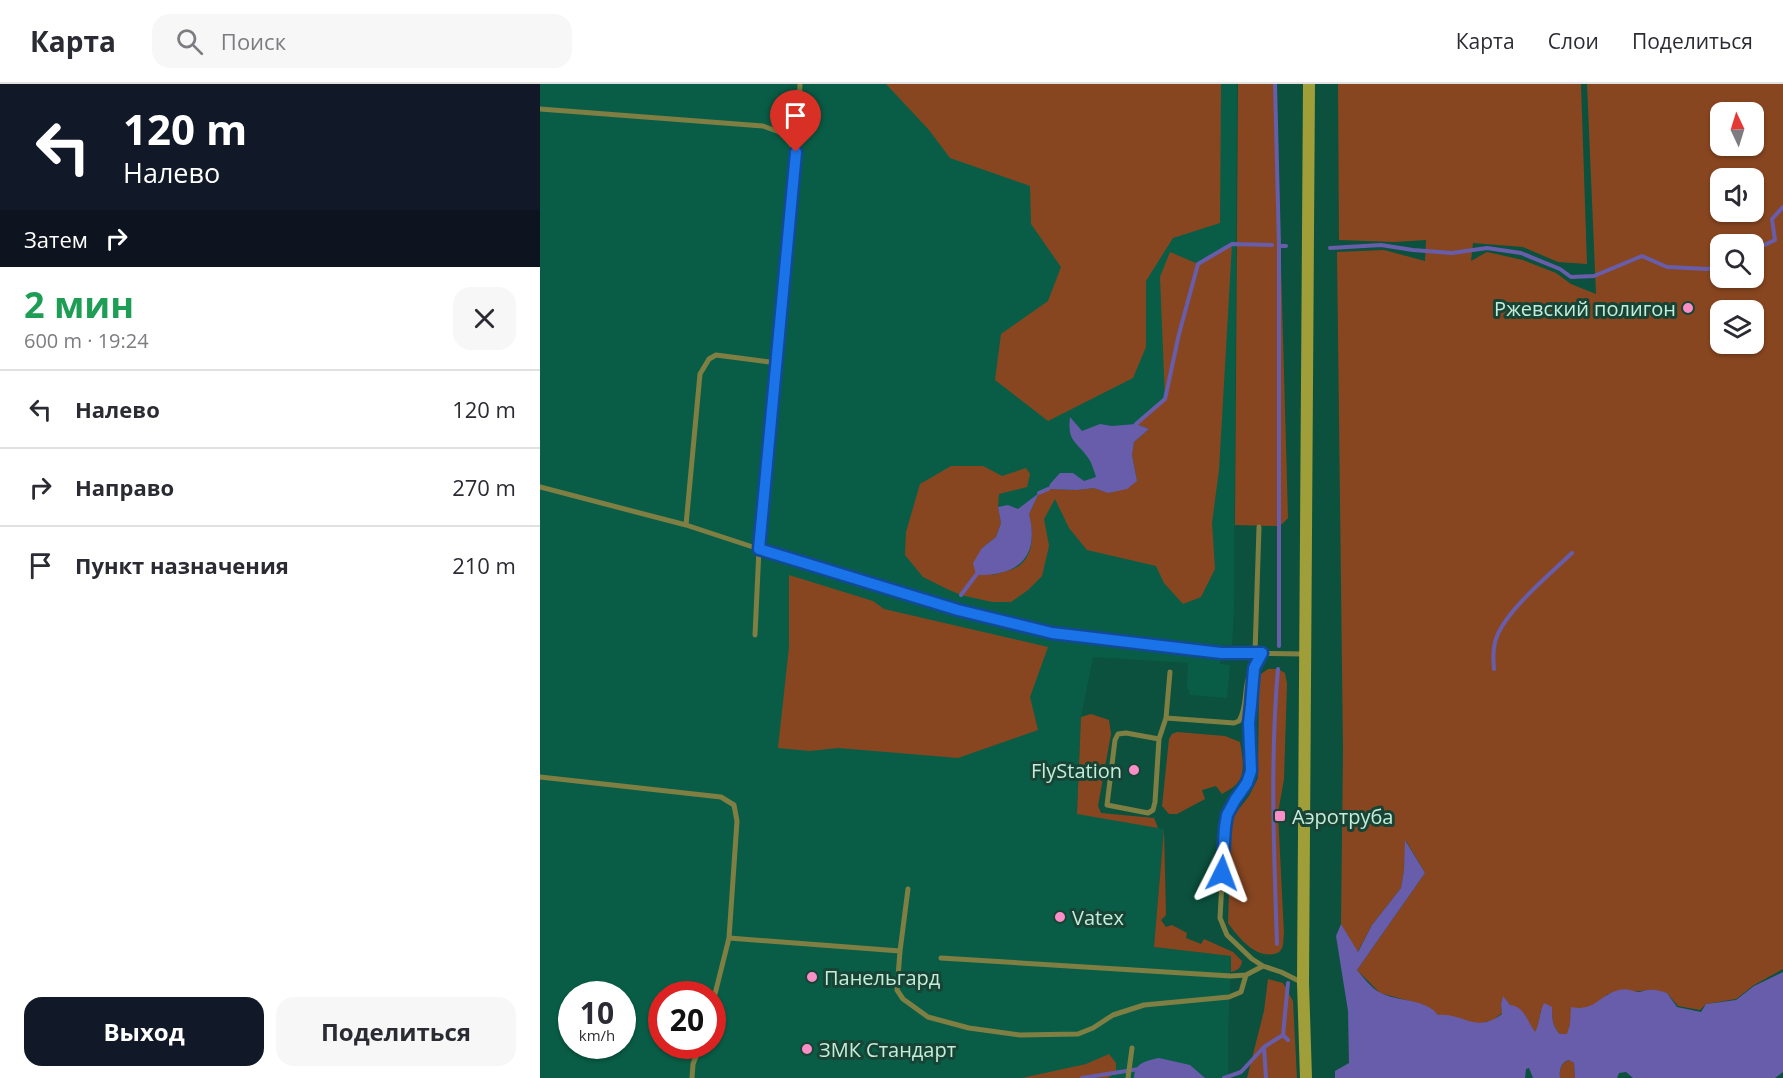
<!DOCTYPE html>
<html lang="ru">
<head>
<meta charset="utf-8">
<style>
  body { margin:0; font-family:"Open Sans",sans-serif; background:#f7f7f7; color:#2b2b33; height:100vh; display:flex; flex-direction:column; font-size:22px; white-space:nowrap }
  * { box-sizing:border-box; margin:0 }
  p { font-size:20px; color:#7c7c81 }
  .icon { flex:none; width:33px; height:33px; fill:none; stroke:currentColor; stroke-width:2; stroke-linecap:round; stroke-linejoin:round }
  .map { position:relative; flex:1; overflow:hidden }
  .panel { display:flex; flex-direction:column; background:#fff; width:540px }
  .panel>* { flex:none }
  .banner { background:#111827; color:#fff; overflow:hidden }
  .needle { width:39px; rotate:356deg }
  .controls { position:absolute; left:1170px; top:18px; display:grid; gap:12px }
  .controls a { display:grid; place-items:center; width:54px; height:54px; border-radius:12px; background:#fff; box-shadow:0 2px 4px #0004; font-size:30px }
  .speed { position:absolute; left:18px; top:897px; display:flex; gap:12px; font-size:30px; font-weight:700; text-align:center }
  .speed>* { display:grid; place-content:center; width:78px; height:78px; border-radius:50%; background:#fff; box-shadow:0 2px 4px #0004; line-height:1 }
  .speed small { font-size:15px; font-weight:400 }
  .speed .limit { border:9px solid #d22; background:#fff; color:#111 }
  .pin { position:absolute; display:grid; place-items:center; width:51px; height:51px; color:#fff; margin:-62px -26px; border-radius:50% 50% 50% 0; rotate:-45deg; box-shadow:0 0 6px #0007 }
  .pin .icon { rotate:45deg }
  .me { position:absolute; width:66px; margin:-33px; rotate:3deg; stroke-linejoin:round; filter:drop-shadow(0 0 4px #0008) }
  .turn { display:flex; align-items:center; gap:21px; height:126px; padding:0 24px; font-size:27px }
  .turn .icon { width:78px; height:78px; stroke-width:2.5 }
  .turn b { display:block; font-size:42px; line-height:51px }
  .then { display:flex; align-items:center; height:57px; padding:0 24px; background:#0003; gap:12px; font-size:22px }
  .round { display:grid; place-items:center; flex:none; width:63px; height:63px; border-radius:18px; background:#f7f7f7 }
  .headline { display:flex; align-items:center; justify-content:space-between; height:102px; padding:0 24px }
  h1 { font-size:36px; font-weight:700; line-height:45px; color:#1e9e55 }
  .button { display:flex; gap:12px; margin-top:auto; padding:12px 24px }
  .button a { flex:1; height:69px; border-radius:18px; background:#111827; color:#fff; font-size:24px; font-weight:700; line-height:69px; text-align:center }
  .button a+a { background:#f7f7f7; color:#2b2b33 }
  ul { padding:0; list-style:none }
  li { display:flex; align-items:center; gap:18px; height:78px; padding:0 24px; border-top:2px solid #e1e1e2 }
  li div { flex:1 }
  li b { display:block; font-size:22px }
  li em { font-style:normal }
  header { display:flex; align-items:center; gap:36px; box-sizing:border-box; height:84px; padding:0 30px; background:#fff; border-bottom:2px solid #e1e1e2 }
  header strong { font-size:28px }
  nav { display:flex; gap:33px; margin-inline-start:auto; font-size:21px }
  .search { width:420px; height:54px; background:#f7f7f7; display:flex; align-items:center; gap:15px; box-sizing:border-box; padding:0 21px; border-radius:18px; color:#7c7c81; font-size:22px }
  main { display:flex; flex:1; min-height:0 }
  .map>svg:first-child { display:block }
  .built { fill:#095d46; fill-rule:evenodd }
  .green { fill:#884620; fill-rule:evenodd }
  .water { fill:#685dab }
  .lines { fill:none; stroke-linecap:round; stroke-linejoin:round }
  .stream { stroke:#685dab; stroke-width:4 }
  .service { stroke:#807f43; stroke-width:5 }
  .secondary { stroke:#a09e38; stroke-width:12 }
  .route-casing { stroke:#114b97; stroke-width:15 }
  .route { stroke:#1a73e8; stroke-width:10 }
  .poi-dot { fill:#fa8fc8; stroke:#174435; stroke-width:2 }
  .labels { text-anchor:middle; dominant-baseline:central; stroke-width:6; stroke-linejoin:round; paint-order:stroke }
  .poi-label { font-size:20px; fill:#c5ecdc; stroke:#174435; text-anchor:start }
</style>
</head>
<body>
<header>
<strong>Карта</strong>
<div class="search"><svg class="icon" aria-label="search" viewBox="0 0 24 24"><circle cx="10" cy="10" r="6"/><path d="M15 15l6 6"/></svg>Поиск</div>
<nav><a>Карта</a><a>Слои</a><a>Поделиться</a></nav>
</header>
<main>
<section class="panel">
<div class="banner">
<div class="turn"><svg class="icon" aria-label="left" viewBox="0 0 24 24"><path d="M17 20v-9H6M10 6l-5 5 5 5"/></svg><div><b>120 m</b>Налево</div></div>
<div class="then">Затем<svg class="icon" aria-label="right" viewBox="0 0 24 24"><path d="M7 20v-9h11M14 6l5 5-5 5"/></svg></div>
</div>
<div class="headline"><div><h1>2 мин</h1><p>600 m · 19:24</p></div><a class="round"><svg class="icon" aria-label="close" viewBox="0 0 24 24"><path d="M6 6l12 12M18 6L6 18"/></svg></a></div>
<ul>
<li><svg class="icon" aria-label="left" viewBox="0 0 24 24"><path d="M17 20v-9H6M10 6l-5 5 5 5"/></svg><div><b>Налево</b></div><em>120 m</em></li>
<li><svg class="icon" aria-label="right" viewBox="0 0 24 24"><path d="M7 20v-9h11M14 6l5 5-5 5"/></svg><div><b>Направо</b></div><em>270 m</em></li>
<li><svg class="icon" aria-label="arrive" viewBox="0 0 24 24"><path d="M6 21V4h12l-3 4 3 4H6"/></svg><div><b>Пункт назначения</b></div><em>210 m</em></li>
</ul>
<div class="button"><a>Выход</a><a>Поделиться</a></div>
</section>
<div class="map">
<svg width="1243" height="994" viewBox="0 0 1243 994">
  <rect width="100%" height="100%" fill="#0b513d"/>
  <path class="built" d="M0,0H697L694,527L692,561H682L680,580L690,581L687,614L650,611L647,601L648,579L553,573L541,633L537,729L624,745L614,863L691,872L688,947V994H0ZM32,910H82V962H32ZM122,910H172V962H122Z"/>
  <path class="green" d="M346,0H681L680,139L633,154L606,197V263L593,294L508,337L455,296L461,250L508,217L521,183L491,140L490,102L410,74L389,46Z
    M698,0H736L748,434L742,440L736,442L695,441Z
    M798,0H1041L1047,180L1018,178L983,163L933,159L931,177L947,168L983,176L1016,189L1031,200L1056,210L1047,0H1243V885L1214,901L1196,915L1166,920L1160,926L1138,922L1127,909L1111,906L1068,910L1052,923L1041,925L1030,940L1028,950H1020C1012,942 1012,934 1012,923L1001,926L998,942L995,949L985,931L970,921L963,913L961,920L962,929L953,936L938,940L898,931L884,921L840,909L817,886L885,789L866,757L864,786L861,804L832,841L817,869L801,840L803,666L797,168L844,166L885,177L886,156L855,158L799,156ZM1180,28H1214V62H1180ZM1180,94H1214V128H1180ZM1180,160H1214V194H1180ZM1180,226H1214V260H1180Z
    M692,160L679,386L672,439L675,485L661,513L643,520L624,499L616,482L547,466L529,444L515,415L504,435L509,462L502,492L488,506L471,518H452L421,511L407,505L383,493L365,471L366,448L380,400L411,382H443L462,392L486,384L490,390L487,403L459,410L458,423L461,439L456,453L442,464L453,491C461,488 474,486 480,481C495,469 493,446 489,430L499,409L508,405L537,406L554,404L569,409L597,397L592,371L594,358L609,345L596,340L625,315L620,193L630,168L658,180Z
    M249,491L333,517L344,525L508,563L490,613L498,646L418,674L298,664L270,667L238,664L249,563Z
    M728,585H738L745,589L747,600L744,695L738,729L744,850C743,854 744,861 742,864C740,868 738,869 734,870C715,874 698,853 688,839L691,741L695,730L709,712L718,694L719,598L721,590Z
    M551,630L569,636L571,650L558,722L561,729L614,734L618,744L537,730L541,633Z
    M637,648L685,652L700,658C702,669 706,689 698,698C695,703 687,707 682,710L676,702L662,706L665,715L637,730H629L622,722L629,655L632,650Z
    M624,745L626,831L621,836L626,843L632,841L647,849L646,854L661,860L664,855L693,868L702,877C701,884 698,886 691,888V872L614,863Z
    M728,895L743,899L753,917L757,994H707L724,927Z
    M569,970L576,979V988L568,994H482L546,980Z
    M1030,976L1034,979L1035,994H1020C1019,986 1021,978 1030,976Z"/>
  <path class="water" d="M530,333L542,347L560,340L572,342L596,340L609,345L594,358L592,371L597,397L587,405L568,409L554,404L537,406L508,405L510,400L520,389H533L544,397L556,393C554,387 552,380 549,375C537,357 527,359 530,333Z
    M499,409L489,430C500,473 478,492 436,491L433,479L442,464L456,453L461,439L458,423L468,421L478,425Z
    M865,756L885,789L817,886C823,893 832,905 841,909C858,918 885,914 898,931C925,929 935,950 962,930L961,920L963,912L970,921C984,922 988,938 995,948C1000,939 999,929 1004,919L1012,923C1012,934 1012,942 1020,950H1027L1030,940L1031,923C1055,928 1059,911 1079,906C1087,904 1091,907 1098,908C1101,908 1105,906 1108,906C1114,905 1121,907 1127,909L1137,923L1161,928L1166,920L1196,916L1214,902L1243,888V988L1235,994H1093L1086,988L1079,989L1077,994H1035L1034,979L1029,976C1021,978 1019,986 1020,994H993L989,984L986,985L985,994H795V987L809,979L808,927L796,852L801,840L818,868L832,841L861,804L864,786Z
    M619,974L650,981L665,994H594C595,979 605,977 619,974Z"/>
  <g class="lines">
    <path class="stream" d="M735,0L739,162V562
      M739,162H746
      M790,164L841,161L873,166L912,169L947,164L981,169L1020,185L1031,193L1054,192L1102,172L1127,183L1168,185L1180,180
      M1214,166L1235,156L1232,135L1243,123
      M596,340L625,315L639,250L658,180L692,160L732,161
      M499,409L508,405
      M421,511L436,491
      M954,585C953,575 953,562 957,552C968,525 1010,490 1032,469
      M737,860C734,768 730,676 738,585
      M743,951L748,899
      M724,963L726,994
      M542,994L599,985
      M684,994L701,988L724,963L743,951L748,956"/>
    <path class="service" d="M0,25L223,42L242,49L257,68L219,465L215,551
      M257,68L260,0
      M0,403L146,441L219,465L418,526L512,549L681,569L764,570
      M146,441L160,290L169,275L176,271L237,279
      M715,569L719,443
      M722,569L714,584L709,639L711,678L710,692L687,731L685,743L680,834L687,851L712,875L723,882
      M626,634L694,639L699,637C709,621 702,600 713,585
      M619,655L586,649L578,650L575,656L567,721L608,729L613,726L615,718L619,655L626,634L630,588
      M0,693L181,713L194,721L197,737L189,854L172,922
      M189,854L360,867L357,906L363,915L388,933L429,944L480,951L538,950L553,944L573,931L604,921L689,913L701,908L706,891L723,882L741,888L763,899
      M360,867L368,805
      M401,874L691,892L706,891
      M152,994L153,980L160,962
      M588,994L592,964"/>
    <path class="secondary" d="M766,994L763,899L769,0"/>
  </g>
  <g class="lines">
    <defs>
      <path id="route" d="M256,68L219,465L418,526L512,549L681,569H722L714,584L711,621L709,639L711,687L707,699L695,716L687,731L685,743L682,789"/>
    </defs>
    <use href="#route" class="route-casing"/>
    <use href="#route" class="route"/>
  </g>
  <g class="poi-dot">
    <circle cx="1148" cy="224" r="6"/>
    <circle cx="594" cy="686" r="6"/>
    <rect x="734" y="726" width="12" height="12" rx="3"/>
    <circle cx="520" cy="833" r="6"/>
    <circle cx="272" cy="893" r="6"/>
    <circle cx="267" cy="965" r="6"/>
  </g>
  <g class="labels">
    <g class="poi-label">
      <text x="1136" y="224" text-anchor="end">Ржевский полигон</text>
      <text x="582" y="686" text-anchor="end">FlyStation</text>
      <text x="752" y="732">Аэротруба</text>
      <text x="532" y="833">Vatex</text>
      <text x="284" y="893">Панельгард</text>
      <text x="279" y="965">ЗМК Стандарт</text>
    </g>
  </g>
</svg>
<div class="controls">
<a><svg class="needle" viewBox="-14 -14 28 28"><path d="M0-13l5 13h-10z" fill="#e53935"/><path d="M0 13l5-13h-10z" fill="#7c7c81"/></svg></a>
<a><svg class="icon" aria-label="sound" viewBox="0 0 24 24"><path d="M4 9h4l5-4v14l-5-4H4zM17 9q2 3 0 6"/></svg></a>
<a><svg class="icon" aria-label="search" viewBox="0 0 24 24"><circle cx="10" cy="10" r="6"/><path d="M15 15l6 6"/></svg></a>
<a><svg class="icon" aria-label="layers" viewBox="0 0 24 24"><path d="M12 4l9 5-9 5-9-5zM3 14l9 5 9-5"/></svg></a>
</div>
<div class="speed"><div>10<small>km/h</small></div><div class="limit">20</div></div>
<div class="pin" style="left:256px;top:68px;background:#d93025"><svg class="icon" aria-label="arrive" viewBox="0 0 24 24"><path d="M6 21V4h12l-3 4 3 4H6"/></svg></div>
<svg class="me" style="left:682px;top:789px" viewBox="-20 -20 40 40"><path d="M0-17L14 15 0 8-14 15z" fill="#1a73e8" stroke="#fff" stroke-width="4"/></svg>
</div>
</main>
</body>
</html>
